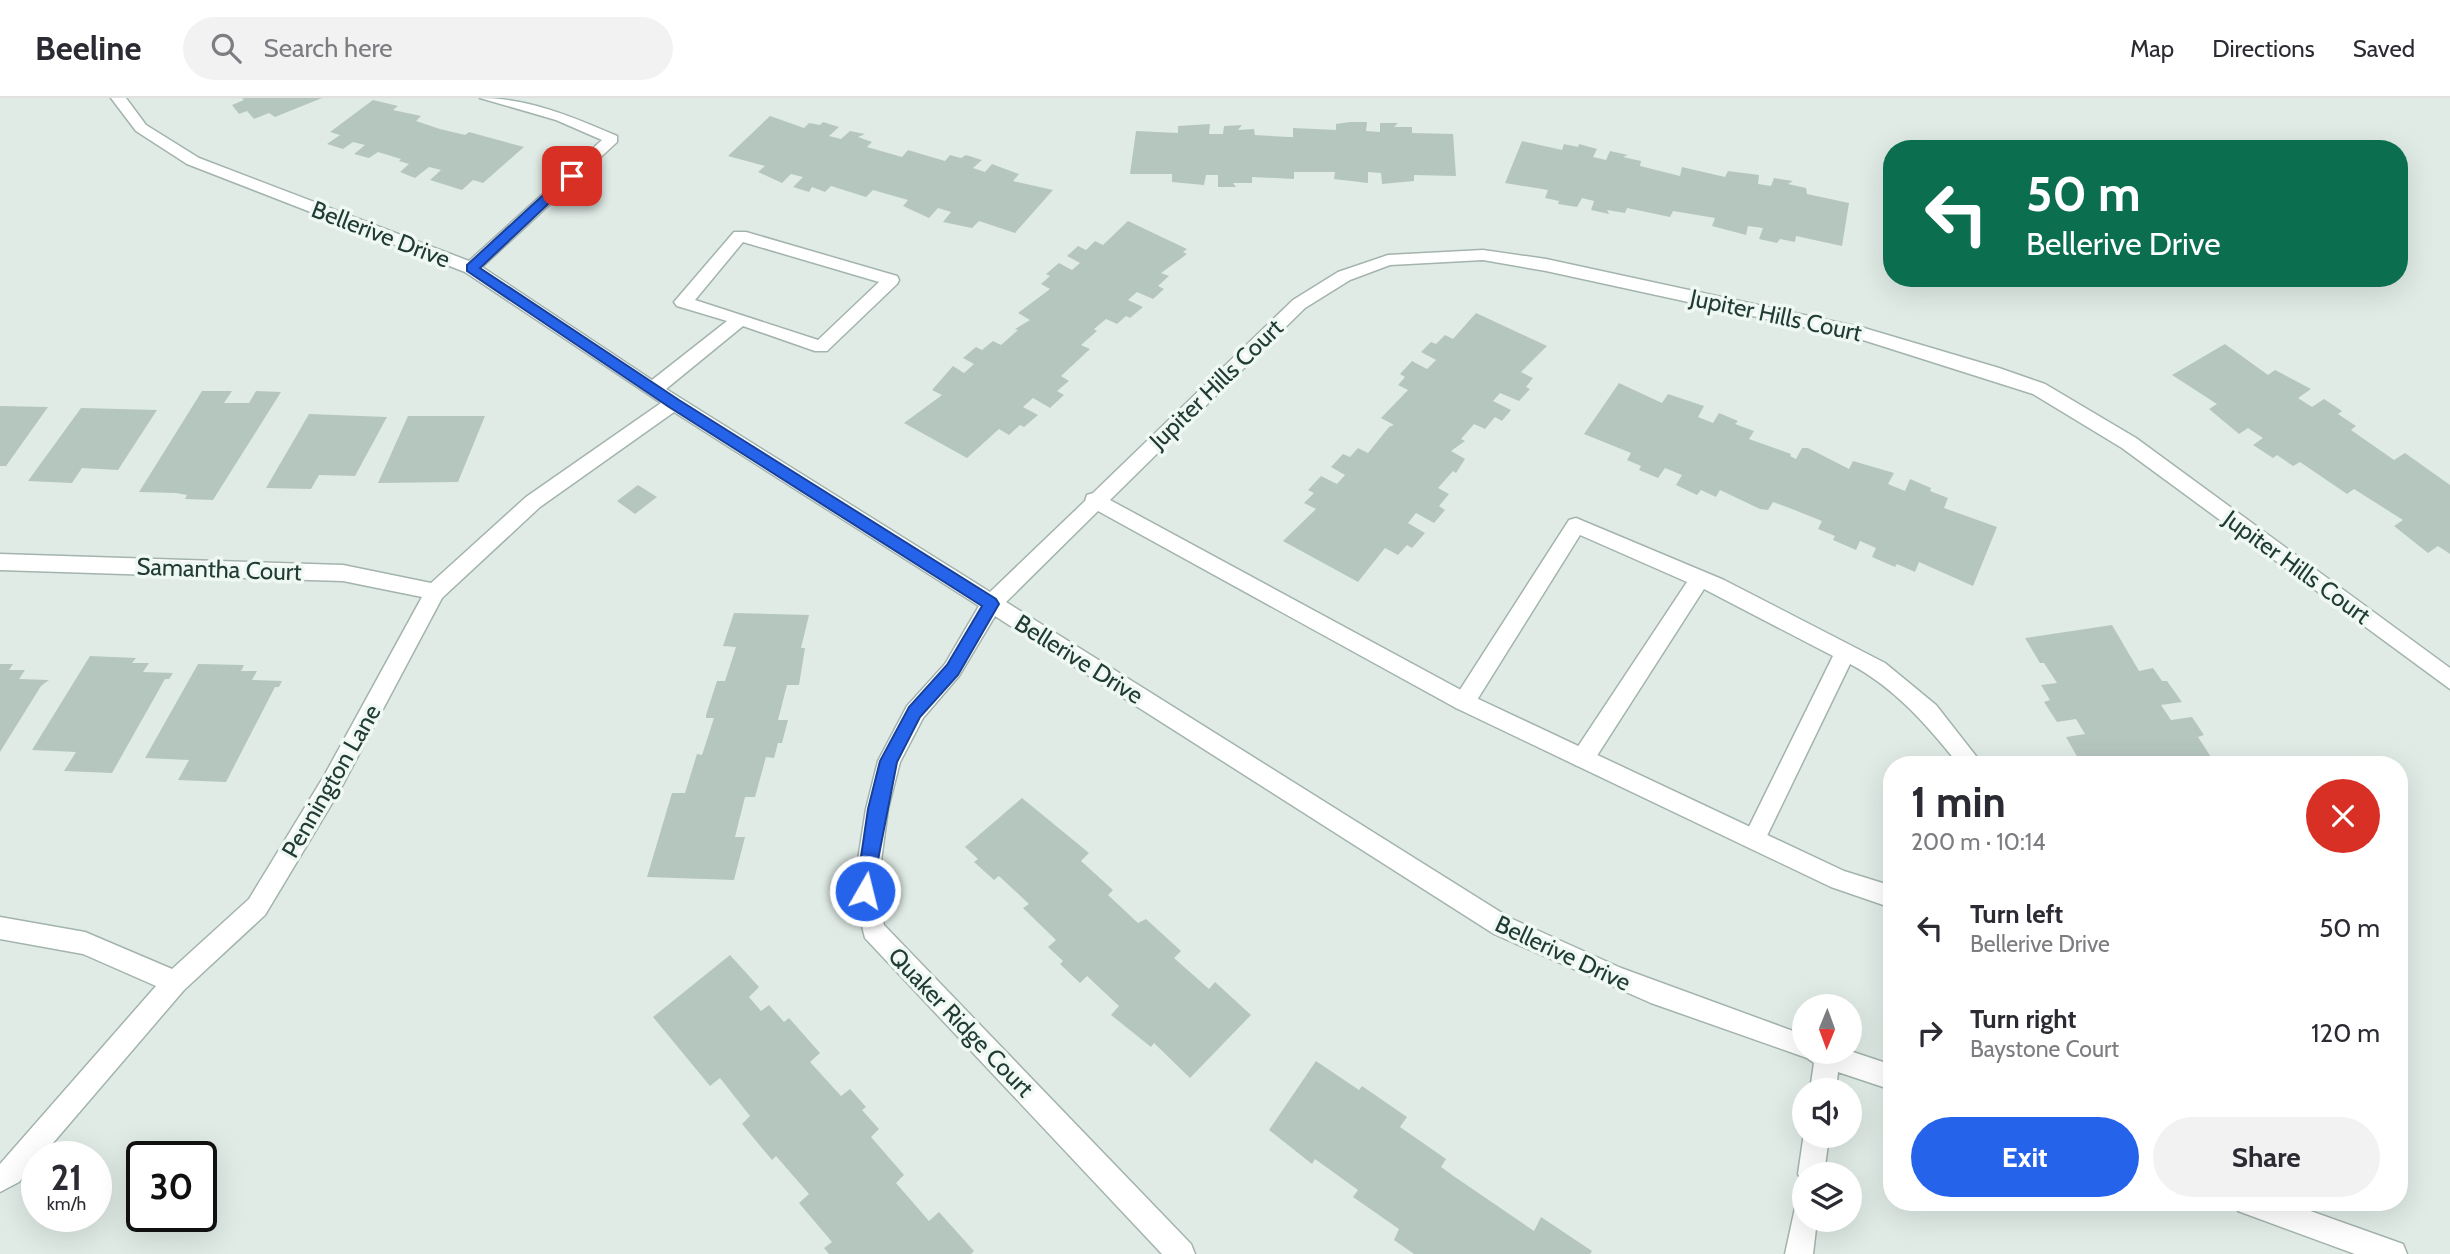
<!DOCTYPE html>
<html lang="en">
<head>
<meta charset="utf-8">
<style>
  body { margin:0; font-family:Cabin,sans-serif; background:#f2f2f3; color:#2b2b33; height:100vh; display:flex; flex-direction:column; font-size:26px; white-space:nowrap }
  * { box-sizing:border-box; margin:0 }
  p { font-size:23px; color:#7c7c81 }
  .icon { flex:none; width:38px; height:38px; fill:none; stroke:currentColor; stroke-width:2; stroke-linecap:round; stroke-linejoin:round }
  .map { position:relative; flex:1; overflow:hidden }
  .side { position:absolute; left:1883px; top:658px; width:525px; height:455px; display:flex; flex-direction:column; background:#fff; border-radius:28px; box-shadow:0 7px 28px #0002 }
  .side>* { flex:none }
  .banner { position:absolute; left:1883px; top:42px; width:525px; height:147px; border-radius:28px; box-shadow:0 7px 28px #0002; background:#0b6e4f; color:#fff; overflow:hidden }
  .needle { width:46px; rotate:181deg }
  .fabs { position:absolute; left:1792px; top:896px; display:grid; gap:14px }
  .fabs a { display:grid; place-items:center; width:70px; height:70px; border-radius:50%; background:#fff; box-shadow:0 7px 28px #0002; font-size:35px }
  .speed { position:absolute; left:21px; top:1043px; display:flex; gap:14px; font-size:35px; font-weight:700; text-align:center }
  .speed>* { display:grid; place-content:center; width:91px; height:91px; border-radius:50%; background:#fff; box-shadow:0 7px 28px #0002; line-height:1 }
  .speed small { font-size:18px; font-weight:400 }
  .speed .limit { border:4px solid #111; border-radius:10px; background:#fff; color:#111 }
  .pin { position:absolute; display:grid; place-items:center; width:60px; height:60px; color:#fff; margin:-30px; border-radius:14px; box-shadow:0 4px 10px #0006 }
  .me { position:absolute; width:77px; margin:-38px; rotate:8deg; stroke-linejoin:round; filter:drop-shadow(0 0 5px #0008) }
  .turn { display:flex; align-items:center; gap:24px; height:147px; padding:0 28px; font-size:32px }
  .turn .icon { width:91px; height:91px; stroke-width:2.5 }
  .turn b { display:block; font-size:49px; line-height:60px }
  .round { display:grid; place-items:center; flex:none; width:74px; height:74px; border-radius:37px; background:#f2f2f3 }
  .overview { display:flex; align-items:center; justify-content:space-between; height:119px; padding:0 28px }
  h1 { font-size:42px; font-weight:700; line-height:52px }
  .action { display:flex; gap:14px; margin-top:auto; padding:14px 28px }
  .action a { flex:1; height:80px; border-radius:42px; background:#2563eb; color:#fff; font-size:28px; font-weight:700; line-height:80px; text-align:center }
  .action a+a { background:#f2f2f3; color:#2b2b33 }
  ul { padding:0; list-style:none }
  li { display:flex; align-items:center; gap:21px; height:105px; padding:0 28px }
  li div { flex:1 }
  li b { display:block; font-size:26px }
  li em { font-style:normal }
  header { display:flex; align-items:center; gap:42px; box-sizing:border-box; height:98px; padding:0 35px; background:#fff; border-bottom:2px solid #e1e1e2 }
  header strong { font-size:33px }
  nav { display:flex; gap:38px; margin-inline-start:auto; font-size:24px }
  .search { width:490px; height:63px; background:#f2f2f3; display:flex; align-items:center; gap:18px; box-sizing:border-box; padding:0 24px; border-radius:38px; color:#7c7c81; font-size:26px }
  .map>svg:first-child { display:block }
  .building { fill:#b5c6bf }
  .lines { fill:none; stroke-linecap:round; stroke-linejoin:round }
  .lane-casing { stroke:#a3b3ad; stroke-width:3 }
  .street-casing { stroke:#a3b3ad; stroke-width:3 }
  .lane { fill:#fff; fill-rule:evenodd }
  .street { fill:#fff; fill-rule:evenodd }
  .route { fill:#2563eb; stroke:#184099; stroke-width:2 }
  .labels { text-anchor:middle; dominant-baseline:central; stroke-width:7; stroke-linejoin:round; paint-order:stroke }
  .street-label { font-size:24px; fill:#203c34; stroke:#f0f8f4 }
</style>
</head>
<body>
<header>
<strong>Beeline</strong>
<div class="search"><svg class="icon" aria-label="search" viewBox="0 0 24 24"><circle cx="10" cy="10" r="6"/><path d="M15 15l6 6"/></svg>Search here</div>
<nav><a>Map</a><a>Directions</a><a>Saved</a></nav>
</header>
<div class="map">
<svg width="2450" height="1156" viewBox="0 0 2450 1156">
  <rect width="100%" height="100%" fill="#e0ebe6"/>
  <path class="building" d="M242,0H322L275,19L269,15L254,21L247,13L239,16L232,7L244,2Z
    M373,2L398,8L393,12L421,18L416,23L440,31L465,37L469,34L524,49L483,85L473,82L462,92L430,82L441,72L429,69L415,80L400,74L409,66L399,63L401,61L378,54L369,60L354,56L365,47L353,44L343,51L327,46L340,37L330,34Z
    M770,18L804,30L809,25L820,27L823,24L839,29L829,38L841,41L850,33L865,36L858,39L872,44L867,49L902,59L908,52L945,63L950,57L961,60L966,57L982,62L973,70L985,74L992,66L1019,76L1013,83L1053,92L1015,135L979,123L972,130L943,124L951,114L938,110L929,120L903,108L908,102L873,92L866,99L831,88L825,94L812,89L809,94L793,89L803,79L791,76L782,85L758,74L765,68L728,58Z
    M1350,24H1367L1366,33L1380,34V25H1398L1394,29H1412V35L1453,36L1456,78L1414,77V83L1382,86L1381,75L1368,74V85L1334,81L1335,74H1294V81L1252,79V85H1233L1236,89H1218V77H1206L1204,87L1172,84V76H1130L1136,33L1178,35V28L1210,26L1209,36H1223L1224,28L1242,27L1238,32L1254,31L1255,37L1289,39H1293V30L1336,32V26Z
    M1522,43L1562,52L1564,46L1578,49L1579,46L1597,51L1593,59L1606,62L1610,53L1628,57L1623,59L1641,63L1640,68L1680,78L1682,69L1725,79L1728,73L1759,77L1758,86L1771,88L1774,80L1793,83L1788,86L1806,90L1807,96L1849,105L1842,148L1796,138L1795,144L1780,141L1777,145L1759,141L1763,130L1748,128L1746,137L1712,128L1715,120L1673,113L1670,119L1627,110L1625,115L1607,112L1609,116L1591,112L1594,103L1582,100L1577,109L1558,106L1559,103L1545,100L1548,92L1505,85Z
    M1128,123L1187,151L1183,154L1187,156L1161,175L1169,178L1158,188L1164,191L1153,201L1137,194L1128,202L1143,209L1130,220L1126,218L1117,226L1106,221L1094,231L1097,233L1081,247L1090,251L1061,278L1069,283L1057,293L1064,297L1050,310L1033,300L1023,309L1038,317L1024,329L1020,327L1009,337L999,331L967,360L904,325L942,297L932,292L953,268L964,275L974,266L963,260L976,249L982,252L993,243L1001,247L1018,232L1015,231L1030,222L1018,215L1050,191L1041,186L1050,178L1046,176L1059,165L1072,172L1080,165L1067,158L1078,148L1086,152L1095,143L1103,147Z
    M1476,215L1547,248L1521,274L1533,280L1526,289L1530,291L1519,303L1500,295L1493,303L1511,312L1502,323L1495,319L1485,331L1474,326L1461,341L1465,343L1451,353L1465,361L1456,375L1453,373L1438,390L1449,396L1439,408L1445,412L1434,425L1416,415L1408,425L1425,435L1412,450L1407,447L1398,457L1385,450L1358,484L1283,443L1316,411L1304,405L1314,395L1308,392L1321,378L1337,386L1345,377L1331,369L1343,356L1350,359L1358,350L1368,355L1389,329L1394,327L1381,320L1408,292L1398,287L1405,279L1400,276L1412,263L1427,271L1436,262L1421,254L1431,244L1436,246L1445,237L1453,241Z
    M2225,246L2268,277L2275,272L2311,291L2298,300L2312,309L2324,301L2342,313L2338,316L2356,328L2351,332L2394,362L2405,355L2450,387V456L2438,448L2428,455L2394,428L2403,422L2354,391L2347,396L2300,364L2293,368L2277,357L2273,360L2253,347L2263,340L2248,330L2239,336L2209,311L2217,306L2172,277Z
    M1619,285L1662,305L1668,296L1704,308L1698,319L1713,325L1719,315L1738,323L1735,326L1754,333L1749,341L1791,356L1790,358L1796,361L1802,350H1808L1849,371L1853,363L1894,375L1888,386L1905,393L1910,381L1931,390L1930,393L1948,400L1944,410L1997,429L1973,488L1919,464L1915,474L1897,466L1895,469L1872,459L1876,450L1860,443L1856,452L1833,442L1835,438L1818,431L1822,423L1792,411L1773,404L1768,412L1760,411L1720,392L1716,399L1701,392L1697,397L1676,387L1682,377L1665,370L1658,380L1639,372L1641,368L1627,362L1631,355L1584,336Z
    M202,293H232L224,305H249L256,293L281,294L213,402L185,401L187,397L176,395L139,394Z
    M0,308L48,309L6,368H0Z
    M81,310L157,312L118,372L82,370L72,385L28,383Z
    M309,316L387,319L355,378L319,377L311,391L266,390Z
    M408,318H485L458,384L378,385Z
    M638,387L657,399L635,416L617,403Z
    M734,515L809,517L801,550H805L799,587H787L778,622H788L782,645H778L774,660L766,659L755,699H745L735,739H745L734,782L647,779L672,695H685L697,656L702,657L714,620H706V617L717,583H725L736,549L723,548Z
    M2112,527L2139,573L2153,570L2162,583H2167L2182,604L2161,607L2171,622L2192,619L2204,637L2198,639L2211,659L2197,661L2201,667H2091L2087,660L2079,662L2066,639L2085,636L2076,621L2057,624L2044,604L2050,602L2041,587L2057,585L2044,565H2040L2025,540Z
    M90,558L136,560L132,565H149L143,574L173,575L169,581H165L112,675L64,673L76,654L32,652Z
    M0,566H13L9,572H25L19,581L49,582L41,588L0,654Z
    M198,566L244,567L241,573H257L252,582L282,583L279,589H275L226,684L178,682L189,662L145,660Z
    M1022,700L1089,755L1081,763L1113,792L1108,797L1138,825L1146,821L1181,853L1174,860L1209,891L1215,884L1251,917L1190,980L1154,945L1151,949L1111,917L1119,908L1087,878L1080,885L1060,866L1063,863L1048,849L1056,842L1023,810L1029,806L999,778L994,782L974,764L978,761L965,749Z
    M730,857L759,889L749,899L761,913L769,907L784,924L789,920L820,955L810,964L841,998L850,991L866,1009L862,1012L879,1031L871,1039L904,1077L896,1085L929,1123L939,1114L974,1153L971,1156H829L824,1150L832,1144L799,1105L809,1096L776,1058L772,1062L742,1026L750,1018L720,980L710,988L653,919Z
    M1316,963L1359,992L1362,988L1407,1019L1400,1029L1446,1061L1441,1069L1455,1079L1534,1133L1541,1119L1592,1153L1590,1156H1414L1394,1142L1399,1131L1353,1099L1358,1092L1315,1061L1312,1066L1269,1032Z"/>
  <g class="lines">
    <defs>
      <path id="lane" d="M1576,420L1724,482L1885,565L1936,607L1983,667H1959C1927,627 1895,590 1850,566L1762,748L1754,751L1746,748L1743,741L1833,558L1704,491L1591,667L1583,669L1575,667L1572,660L1575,653L1687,484L1580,437L1472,610L1464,613L1456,610L1453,604L1456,598L1569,422Z"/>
      <path id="street" d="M111,0H126L146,27L199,60L469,163L602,42L556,22L480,0C528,0 573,19 617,38V44L482,169L652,282L727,223L677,208L674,204L734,134H746L897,178L899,182L897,186L827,253H815L743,228L666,291L990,494L1085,403L1087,397L1093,395L1293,202L1338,174L1388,157L1483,152L1546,161L1864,230L1999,270L2045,286L2136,340L2450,570V591L2122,350L2033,296L1863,242L1546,173L1483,162L1390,167L1350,182L1305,210L1110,402L1472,598L1844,773L1892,788V810L1831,789L1456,610L1098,413L1006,504L1510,820L1621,870L1804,937V954L1850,953L1892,967V992L1838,974L1836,992H1810L1814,965L1807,960L1651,905L1494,836L995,518L959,578L923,620L900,664L888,711L877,793L884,827L1191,1146L1195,1156H1162L865,840L853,793L866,711L878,663L907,608L945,566L979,508L674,314L540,409L442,500L340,692L265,817L184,892L41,1059H37V1064L19,1084L0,1094V1066L156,888L83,856L0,841V819L85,834L172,871L249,801L324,678L422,499L343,483L0,472V456L343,467L431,485L526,399L661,305L465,174L187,66L136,33ZM743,144L879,184L818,242L695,202Z
        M1804,1035V1038H1829L1824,1076H1804V1086L1798,1076Z
        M2234,1104H2285L2403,1146L2407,1156H2355L2238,1113Z
        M1804,1106V1122H1817L1813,1156H1785L1795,1110Z"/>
    </defs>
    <use href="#lane" class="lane-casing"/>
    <use href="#street" class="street-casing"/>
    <use href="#lane" class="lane"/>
    <use href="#street" class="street"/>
  </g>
  <path class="route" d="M567,75L578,78L480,170L679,302L996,501L999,506L958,577L920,619L897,664L871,798L865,801L858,798L856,793L868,711L880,663L909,609L947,567L982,508L669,309L467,173V167Z"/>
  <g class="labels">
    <g class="street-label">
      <text transform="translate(381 136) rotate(21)">Bellerive Drive</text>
      <text transform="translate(1776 217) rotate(12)">Jupiter Hills Court</text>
      <text transform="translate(1216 286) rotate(-44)">Jupiter Hills Court</text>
      <text transform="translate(2297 469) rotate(36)">Jupiter Hills Court</text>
      <text transform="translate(219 471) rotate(2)">Samantha Court</text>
      <text transform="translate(1079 561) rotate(32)">Bellerive Drive</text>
      <text transform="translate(331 683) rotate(-60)">Pennington Lane</text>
      <text transform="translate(1563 855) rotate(25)">Bellerive Drive</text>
      <text transform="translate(961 924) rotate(46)">Quaker Ridge Court</text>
    </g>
  </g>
</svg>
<div class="fabs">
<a><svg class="needle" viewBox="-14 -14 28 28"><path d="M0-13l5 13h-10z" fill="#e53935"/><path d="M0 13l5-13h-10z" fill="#7c7c81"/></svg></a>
<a><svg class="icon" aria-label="sound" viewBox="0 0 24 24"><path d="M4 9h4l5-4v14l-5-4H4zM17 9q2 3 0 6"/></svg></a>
<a><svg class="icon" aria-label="layers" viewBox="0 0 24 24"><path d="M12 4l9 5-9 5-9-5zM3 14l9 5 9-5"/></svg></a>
</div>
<div class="speed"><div>21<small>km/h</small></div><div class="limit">30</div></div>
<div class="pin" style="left:572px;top:78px;background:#d93025"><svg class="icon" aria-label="arrive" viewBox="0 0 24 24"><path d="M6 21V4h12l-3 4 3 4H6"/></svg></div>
<svg class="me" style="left:865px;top:793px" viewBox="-20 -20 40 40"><circle r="17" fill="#2563eb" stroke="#fff" stroke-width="3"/><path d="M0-11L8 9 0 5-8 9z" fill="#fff"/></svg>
<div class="banner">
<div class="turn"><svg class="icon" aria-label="left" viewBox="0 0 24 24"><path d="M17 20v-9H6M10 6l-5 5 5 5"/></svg><div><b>50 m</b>Bellerive Drive</div></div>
</div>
<section class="side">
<div class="overview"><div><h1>1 min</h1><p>200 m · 10:14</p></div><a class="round" style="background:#d93025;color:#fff"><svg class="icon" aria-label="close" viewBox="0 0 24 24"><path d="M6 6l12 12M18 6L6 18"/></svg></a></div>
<ul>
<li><svg class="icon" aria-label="left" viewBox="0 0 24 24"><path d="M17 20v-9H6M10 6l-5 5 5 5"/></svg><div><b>Turn left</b><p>Bellerive Drive</p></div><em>50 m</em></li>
<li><svg class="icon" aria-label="right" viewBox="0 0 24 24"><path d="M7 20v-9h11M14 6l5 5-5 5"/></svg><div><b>Turn right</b><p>Baystone Court</p></div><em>120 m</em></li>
</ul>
<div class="action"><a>Exit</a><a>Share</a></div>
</section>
</div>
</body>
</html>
